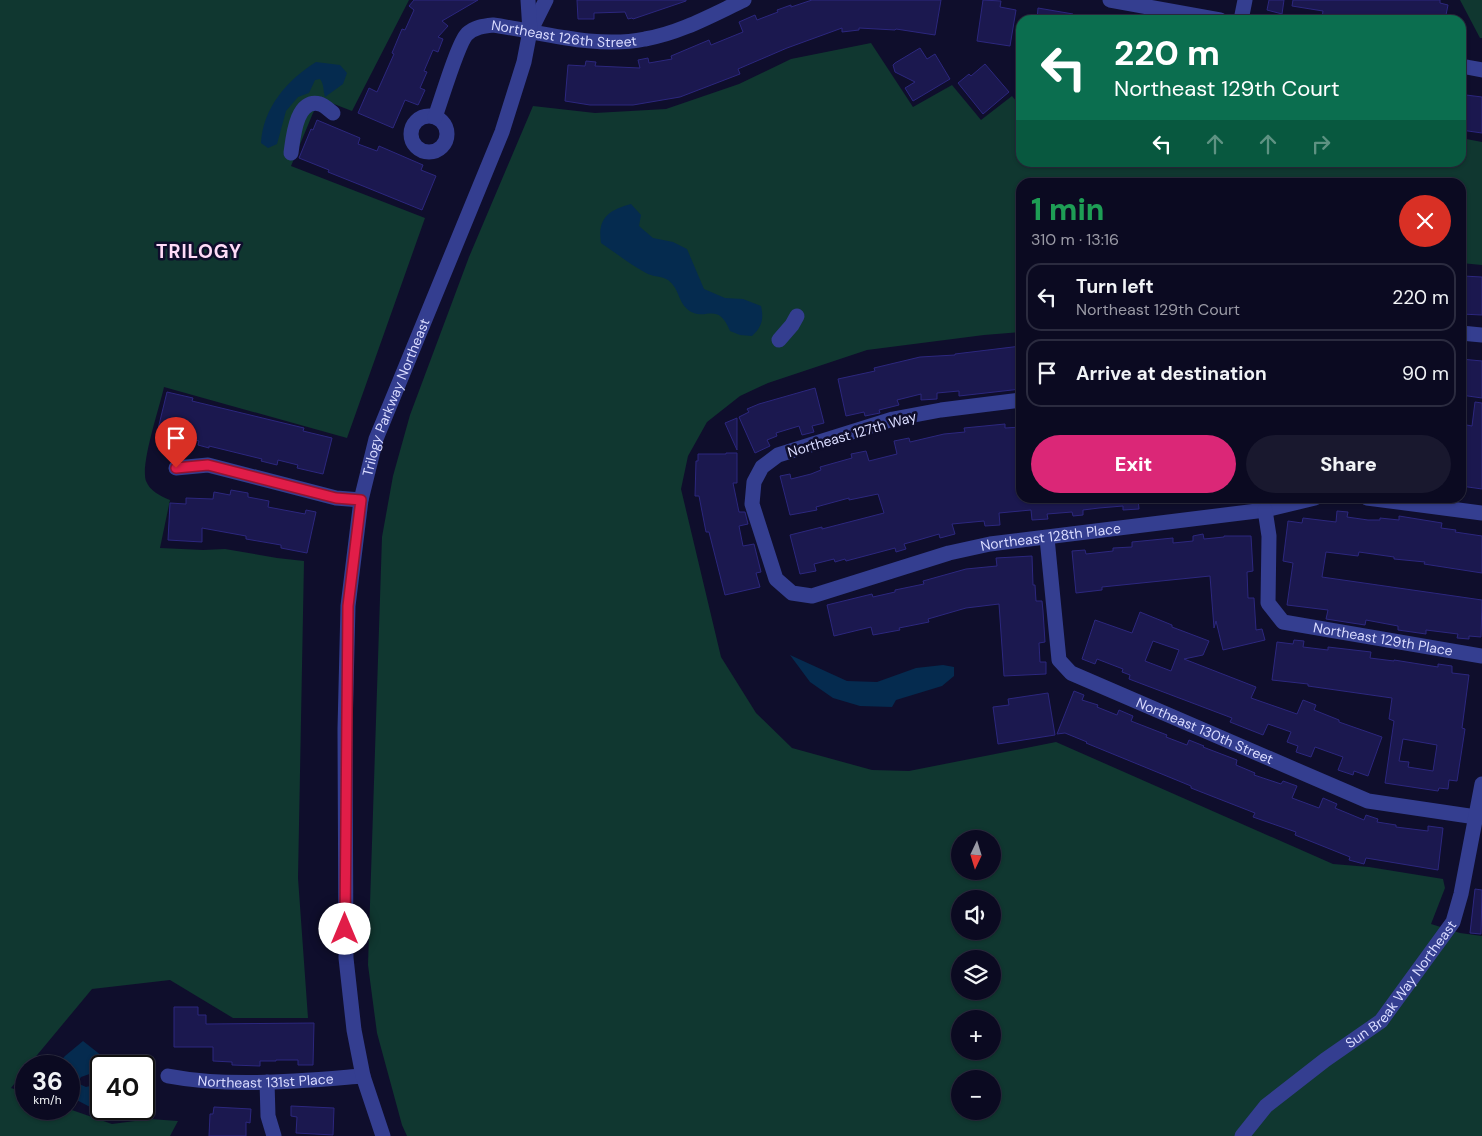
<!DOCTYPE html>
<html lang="en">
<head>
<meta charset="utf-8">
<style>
  body { margin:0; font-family:"DM Sans",sans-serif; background:#19182e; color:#f1f3f6; height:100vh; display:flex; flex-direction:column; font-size:19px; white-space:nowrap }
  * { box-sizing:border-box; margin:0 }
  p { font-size:16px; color:#9a9aa5 }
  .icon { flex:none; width:28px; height:28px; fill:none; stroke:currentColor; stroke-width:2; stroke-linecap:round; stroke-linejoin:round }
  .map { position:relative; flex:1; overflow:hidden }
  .side { position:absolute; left:1016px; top:178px; width:450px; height:325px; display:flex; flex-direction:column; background:#0b0a21; border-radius:15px; box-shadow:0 1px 4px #0004,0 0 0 1px #2b2b3f }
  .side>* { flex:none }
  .hud { position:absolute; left:1016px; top:15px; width:450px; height:152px; border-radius:15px; box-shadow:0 1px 4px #0004,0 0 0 1px #2b2b3f; background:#0b6e4f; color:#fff; overflow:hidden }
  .needle { width:32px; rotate:184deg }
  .fabs { position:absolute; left:951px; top:830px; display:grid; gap:10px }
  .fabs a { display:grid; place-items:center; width:50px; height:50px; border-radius:50%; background:#0b0a21; box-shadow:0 1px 4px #0004,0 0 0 1px #2b2b3f; font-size:25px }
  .speed { position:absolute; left:15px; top:1055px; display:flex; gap:10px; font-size:25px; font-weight:700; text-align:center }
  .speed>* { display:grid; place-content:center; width:65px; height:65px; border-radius:50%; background:#0b0a21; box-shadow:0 1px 4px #0004,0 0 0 1px #2b2b3f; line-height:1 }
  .speed small { font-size:12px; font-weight:400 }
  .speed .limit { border:2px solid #111; border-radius:8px; background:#fff; color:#111 }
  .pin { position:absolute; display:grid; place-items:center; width:42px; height:42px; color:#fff; margin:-51px -21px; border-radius:50% 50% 50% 0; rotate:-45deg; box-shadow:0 0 5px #0007 }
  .pin .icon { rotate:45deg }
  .me { position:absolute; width:55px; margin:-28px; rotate:0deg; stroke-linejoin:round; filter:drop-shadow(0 0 4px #0008) }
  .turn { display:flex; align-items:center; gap:18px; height:105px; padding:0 15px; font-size:22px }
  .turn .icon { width:65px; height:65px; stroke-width:2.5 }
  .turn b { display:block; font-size:35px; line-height:42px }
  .lanes { display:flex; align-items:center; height:48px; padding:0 15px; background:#0003; justify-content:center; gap:25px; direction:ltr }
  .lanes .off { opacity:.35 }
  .round { display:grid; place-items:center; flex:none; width:52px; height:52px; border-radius:26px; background:#19182e }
  .summary { display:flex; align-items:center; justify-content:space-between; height:85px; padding:0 15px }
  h1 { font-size:30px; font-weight:800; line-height:38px; color:#1e9e55 }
  .primary-button { display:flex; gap:10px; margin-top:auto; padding:10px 15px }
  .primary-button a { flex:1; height:58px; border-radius:30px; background:#db2777; color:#fff; font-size:20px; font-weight:800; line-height:58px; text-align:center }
  .primary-button a+a { background:#19182e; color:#f1f3f6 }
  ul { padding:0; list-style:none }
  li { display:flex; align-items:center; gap:15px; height:68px; margin:0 10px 8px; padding:0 5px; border:2px solid #2b2b3f; border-radius:15px }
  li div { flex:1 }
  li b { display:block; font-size:19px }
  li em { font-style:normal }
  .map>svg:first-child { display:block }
  .green { fill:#103730; fill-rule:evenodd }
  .water { fill:#052b4f }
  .building { fill:#1b184f; stroke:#2c277e; fill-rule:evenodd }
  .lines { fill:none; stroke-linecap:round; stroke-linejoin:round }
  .minor { stroke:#343e90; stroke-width:15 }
  .route-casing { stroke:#92132f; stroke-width:12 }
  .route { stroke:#e11d48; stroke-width:9 }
  .labels { text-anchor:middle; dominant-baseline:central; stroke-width:5; stroke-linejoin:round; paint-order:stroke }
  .street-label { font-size:14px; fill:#d9dbff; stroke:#0f0e2c }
  .district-label { font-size:19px; font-weight:bold; letter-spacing:1px; fill:#ffdbf7; stroke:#0f0e2c }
</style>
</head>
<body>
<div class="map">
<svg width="1482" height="1136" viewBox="0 0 1482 1136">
  <rect width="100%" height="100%" fill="#0f0e2c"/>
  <path class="green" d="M0,0H409L352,111L321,99L313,113L291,166L425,218L347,438L164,387C160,406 140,465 146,481C150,491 160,496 170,500L160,548L203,550L225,549L277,558L304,561L298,878L308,1018H233L170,980L92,989L28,1066H26V1069L11,1088L26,1093V1109H69L112,1124L150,1119L178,1121L170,1136H0Z
    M1460,0H1482V38H1480Z
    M871,43L913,107L952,85L981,120L1012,96L1021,107V162H1461V138L1482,142V265L1461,263V182H1021V332L984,335L867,350L768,383L740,396L707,422L688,456L681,489L721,657L756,713L792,748L872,770L909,771L1056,742L1333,864L1369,867L1443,879L1445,888L1431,924L1460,933L1482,936V1136H407L402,1125L377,1033L368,965L382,537L393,476L410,415L469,257L533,106L595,113L666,109L739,84L791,59ZM960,839H992V871H960ZM960,899H992V931H960ZM960,959H992V991H960ZM960,1019H992V1051H960ZM960,1079H992V1111H960Z"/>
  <path class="water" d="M316,62L340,65L347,73L343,84L325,97C323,90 324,84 320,79L315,80L309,93L298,97L286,111L277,144L268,148L261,143C263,108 287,80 316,62Z
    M631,204L641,215L639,226L653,238L673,242L687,249L704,289L725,298L743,299L761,306C764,319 762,327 752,336L740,335L730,331C717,299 705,324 687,309C678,301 679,288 668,280C662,276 653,277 646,273C631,265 616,253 601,243C597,218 609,210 631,204Z
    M790,655L847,681L877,682L916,668L943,665L954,667V676L942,686L896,700L892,707L860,706L833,698L810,682Z
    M83,1041L102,1056L104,1066H101V1070L81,1077L77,1083L86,1087L101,1083V1109H122L126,1117L113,1119L69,1096V1066H56L65,1056Z"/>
  <path class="building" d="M414,0H478L442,21L448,26L438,37L443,39L438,52L433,50L424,71L427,72L420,88L425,90L420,101L418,105L405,100L393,128L358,113L369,88L377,92L394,54L392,53L402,29L405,30L414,10L409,6Z
    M577,0H686V1L633,19L632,18L628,19L625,12L594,13V19H578Z
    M812,0H941L935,35L896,29L895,30L859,28V30L842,32V28L787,48L738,69L740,74L680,97L633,105H590L565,101L568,65L585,66L586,61L596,62L595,66L640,68L638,60L648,58L649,63L672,59L671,56L709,40L711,45L743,32L739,22L755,15L757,20L778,12L777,10L791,5V7Z
    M983,0L1001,1L1000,7L1016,10L1010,46L977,41Z
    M1269,0H1284L1282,14L1267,10Z
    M1293,0H1440V3L1448,5L1445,20H1326V19L1322,18L1323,11L1292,6Z
    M1038,8L1073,14V20H1037Z
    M920,48L927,59L935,54L950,79L913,101L905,88L915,82L895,72L893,65L895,63Z
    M985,64L1009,92L983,114L958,83L969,74L971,76Z
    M1466,95L1482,97V133L1461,130V99H1465Z
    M317,120L360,138L358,144L377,151L379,146L423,165L421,170L436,176L422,210L363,186L328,172L329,170L299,158L311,129L313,130Z
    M1463,276L1482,277V315L1461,314Z
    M1021,346V389L959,396V391L937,393V399L921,400V394L897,400L899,405L879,410L880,413L865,416L864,412L846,416L838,379L875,371L874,368L920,357L955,355V354Z
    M1461,359L1482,361V398L1461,395Z
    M815,388L824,423L812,426L814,432L802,435L799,426L776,433L777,436L767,440L770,446L755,453L739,417L749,412L747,409L759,404Z
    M167,392L193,398L192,401L304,428L303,431L332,438L323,474L297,468L298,465L278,460L277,465L261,461L262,459L209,446V448L198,445L199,441L188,438V436L158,429Z
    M1475,402L1482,403V489L1461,486L1463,443H1461V424L1472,426Z
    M737,418V450L725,423Z
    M1005,424V428L1021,427V498H1138L1139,509L1123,510V506L1099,508L1083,510V515L1073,516L1072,512L1047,514L1048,519L1032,520L1031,510L999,513L1000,525L985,526L984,521L952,524L955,534L940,538L939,534L915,541L904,544L906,549L896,552L895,548L846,561L845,559L835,562L834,559L814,564L816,571L800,574L790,535L822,527V529L884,513L878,494L849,500V498L816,507L817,510L790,515L780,476L790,474L791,479L811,474L821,470L820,467L852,458L851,454L866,451L869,461L897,454L894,441L909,438L910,442L944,434L965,432L964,428Z
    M726,453H737V483H733L739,512H745L748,524L739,526L743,546L754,544L761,572L756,573L760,587L725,595L709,532H706L699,496H695L696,461H698V454H726Z
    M231,490L248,493V497L269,501L268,507L305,514L306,510L316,512L307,553L281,548V545L246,539V536L202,528V542L168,540L170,503L186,504V498L213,499L214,492L230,495Z
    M1337,511L1348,512L1347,517L1368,520H1380V518L1399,520V516L1442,523L1441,528L1456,530L1455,532L1482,536V573L1424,564L1425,562L1394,559V557L1359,552L1358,556L1326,552L1322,577L1482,600L1481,637L1469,636V639L1457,638L1458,634L1426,630V634L1398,630V626L1366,620L1365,625L1326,619L1328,610L1287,605L1293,563L1283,561L1288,521L1302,523L1303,518L1336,522Z
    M1203,534L1204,539L1224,537V536H1251L1253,571L1247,572L1248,598H1254L1256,630L1262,629L1265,640L1223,650L1216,621L1214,628L1210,576L1102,587V590L1076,593L1072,551L1085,550L1086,554L1113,551V548L1132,547V542L1173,538V543L1193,541V536Z
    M1032,556L1033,585H1035L1036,601H1042L1043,611L1045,642L1039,643L1040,662H1046V674L1004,676L999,604L966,608L928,619L929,622L899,628L900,630L873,635L871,627L834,636L827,605L872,594L873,597L895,592V590L924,584L923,581L966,569L997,566L996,558Z
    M1140,612L1172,625V627L1209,641L1203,655L1184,659L1256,687L1251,698L1297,714L1303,700L1316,705L1314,710L1339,720V722L1382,737L1368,776L1354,771L1353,775L1338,770L1343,757L1315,747L1311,757L1296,752L1298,746L1287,742L1291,732L1268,724L1263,735L1230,722L1232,718L1129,679L1130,675L1122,672L1123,669L1097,659L1095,664L1082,659L1095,620L1132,633ZM1153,641L1179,650L1171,671L1145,661Z
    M1294,640L1304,641L1303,647L1328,650V647L1371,652L1370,658L1394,661V660L1438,667V664L1452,666V673L1469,675L1462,728L1465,729L1457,781L1449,780L1448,789L1439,788L1438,791L1385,783L1394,721L1389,719L1392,698L1308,686V684L1272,680L1277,642L1293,644ZM1403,739L1437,745L1433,771L1408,767L1409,762L1399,761Z
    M1074,691L1084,695L1082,700L1098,705L1097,707L1117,715L1119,710L1133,716L1131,721L1167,735L1166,737L1187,745L1189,740L1204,746L1203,747L1237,760L1236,765L1255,773L1254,775L1281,784L1283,781L1297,786L1292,798L1319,808L1323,798L1337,804L1335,808L1364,820L1366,815L1378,819L1377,822L1396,825V827L1428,831V826L1443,828L1438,870L1366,858L1364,864L1349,860L1350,857L1295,835L1296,832L1253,817L1255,813L1191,788V786L1086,743L1087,742L1065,733L1057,734Z
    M1048,693L1055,735L998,744L993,707L1009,705L1008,699Z
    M1475,889L1482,890L1481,934L1470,933Z
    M174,1007H198V1015H206V1024L314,1023L313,1065H298V1060H276V1061H260V1066L232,1065V1062L213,1061V1047H174Z
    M291,1106L334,1108L333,1135L296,1133L297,1117L291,1116Z
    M214,1107L251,1109L250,1123L246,1122V1136H209L210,1114H213Z"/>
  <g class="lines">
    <g class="minor">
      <path d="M1110,0L1220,20"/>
      <path d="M1241,20L1245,0"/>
      <path d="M531,30L546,0"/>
      <path d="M1461,66L1482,70"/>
      <circle cx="429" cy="134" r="18"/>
      <path id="s1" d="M435,117C441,101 458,43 467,34C475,27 483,26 493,25C542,32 595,49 645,39C680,33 712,15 744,0"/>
      <path d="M291,153C293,139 296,97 320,104C324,105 329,110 333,113"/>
      <path d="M1461,333L1482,335"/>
      <path d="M779,340L792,325L797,316"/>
      <path id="s2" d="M1021,400L941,410L893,419L778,455L762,467L754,482L752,504L776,579L792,593L812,596L949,553L990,544L1265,510L1315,498"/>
      <path d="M176,468L208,465L336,498L361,500"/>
      <path d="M1367,498L1482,513"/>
      <path id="s3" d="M1265,510L1269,536L1268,603L1283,622L1482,656"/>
      <path id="s4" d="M1047,538L1059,660L1071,673L1368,801L1476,817"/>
      <path id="s5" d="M168,1076C231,1088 299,1081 363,1076"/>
      <path d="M267,1082L268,1116L274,1136"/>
      <path id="s6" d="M383,1136L363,1076L354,1030L346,958L345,729L348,606L361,500L376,439L502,132L524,62L530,31L528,0"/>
      <path id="s7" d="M1242,1136L1266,1106L1325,1060L1381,1021L1453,922L1461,894L1482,784"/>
    </g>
  </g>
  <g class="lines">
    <defs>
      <path id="route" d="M176,468L208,465L336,498L361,500L348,606L345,929"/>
    </defs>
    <use href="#route" class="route-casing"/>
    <use href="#route" class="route"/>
  </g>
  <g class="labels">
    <g class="street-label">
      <text stroke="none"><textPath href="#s1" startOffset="189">Northeast 126th Street</textPath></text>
      <text stroke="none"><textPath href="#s6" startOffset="750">Trilogy Parkway Northeast</textPath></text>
      <text transform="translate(852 434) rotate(-16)">Northeast 127th Way</text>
      <text stroke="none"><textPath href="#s2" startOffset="676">Northeast 128th Place</textPath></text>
      <text stroke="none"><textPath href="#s3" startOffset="219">Northeast 129th Place</textPath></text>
      <text stroke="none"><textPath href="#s4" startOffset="286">Northeast 130th Street</textPath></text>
      <text stroke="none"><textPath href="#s7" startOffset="222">Sun Break Way Northeast</textPath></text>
      <text stroke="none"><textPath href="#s5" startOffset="98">Northeast 131st Place</textPath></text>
    </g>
    <g class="district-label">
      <text x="199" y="251">TRILOGY</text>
    </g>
  </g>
</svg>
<div class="fabs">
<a><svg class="needle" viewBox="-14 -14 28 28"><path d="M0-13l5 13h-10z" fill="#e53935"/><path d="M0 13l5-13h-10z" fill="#9a9aa5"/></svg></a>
<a><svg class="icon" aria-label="sound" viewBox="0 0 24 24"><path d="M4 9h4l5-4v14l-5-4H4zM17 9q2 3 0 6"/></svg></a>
<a><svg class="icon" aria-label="layers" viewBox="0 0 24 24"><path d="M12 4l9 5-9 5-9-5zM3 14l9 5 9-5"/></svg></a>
<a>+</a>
<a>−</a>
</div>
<div class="speed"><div>36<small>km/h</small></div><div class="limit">40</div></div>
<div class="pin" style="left:176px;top:468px;background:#d93025"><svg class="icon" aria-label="arrive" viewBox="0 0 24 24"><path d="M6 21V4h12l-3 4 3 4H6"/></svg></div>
<svg class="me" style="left:345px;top:929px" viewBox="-20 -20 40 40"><circle r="19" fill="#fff"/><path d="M0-13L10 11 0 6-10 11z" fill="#e11d48"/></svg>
<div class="hud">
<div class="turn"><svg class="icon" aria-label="left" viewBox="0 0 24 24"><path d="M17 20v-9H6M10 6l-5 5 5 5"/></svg><div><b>220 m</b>Northeast 129th Court</div></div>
<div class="lanes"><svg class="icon" aria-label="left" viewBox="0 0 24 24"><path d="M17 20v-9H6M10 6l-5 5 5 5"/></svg><svg class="icon off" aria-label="ahead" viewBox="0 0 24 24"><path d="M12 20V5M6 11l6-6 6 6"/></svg><svg class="icon off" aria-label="ahead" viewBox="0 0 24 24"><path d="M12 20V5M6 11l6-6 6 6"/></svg><svg class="icon off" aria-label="right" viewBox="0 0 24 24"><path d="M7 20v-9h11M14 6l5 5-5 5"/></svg></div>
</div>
<section class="side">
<div class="summary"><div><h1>1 min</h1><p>310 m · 13:16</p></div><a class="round" style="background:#d93025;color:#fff"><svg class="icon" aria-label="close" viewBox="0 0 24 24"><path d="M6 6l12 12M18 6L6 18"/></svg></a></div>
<ul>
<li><svg class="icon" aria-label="left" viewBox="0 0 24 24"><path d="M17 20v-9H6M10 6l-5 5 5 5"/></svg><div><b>Turn left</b><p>Northeast 129th Court</p></div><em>220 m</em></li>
<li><svg class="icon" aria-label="arrive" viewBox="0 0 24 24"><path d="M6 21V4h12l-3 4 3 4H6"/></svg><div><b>Arrive at destination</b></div><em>90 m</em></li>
</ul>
<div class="primary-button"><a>Exit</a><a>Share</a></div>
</section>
</div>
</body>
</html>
